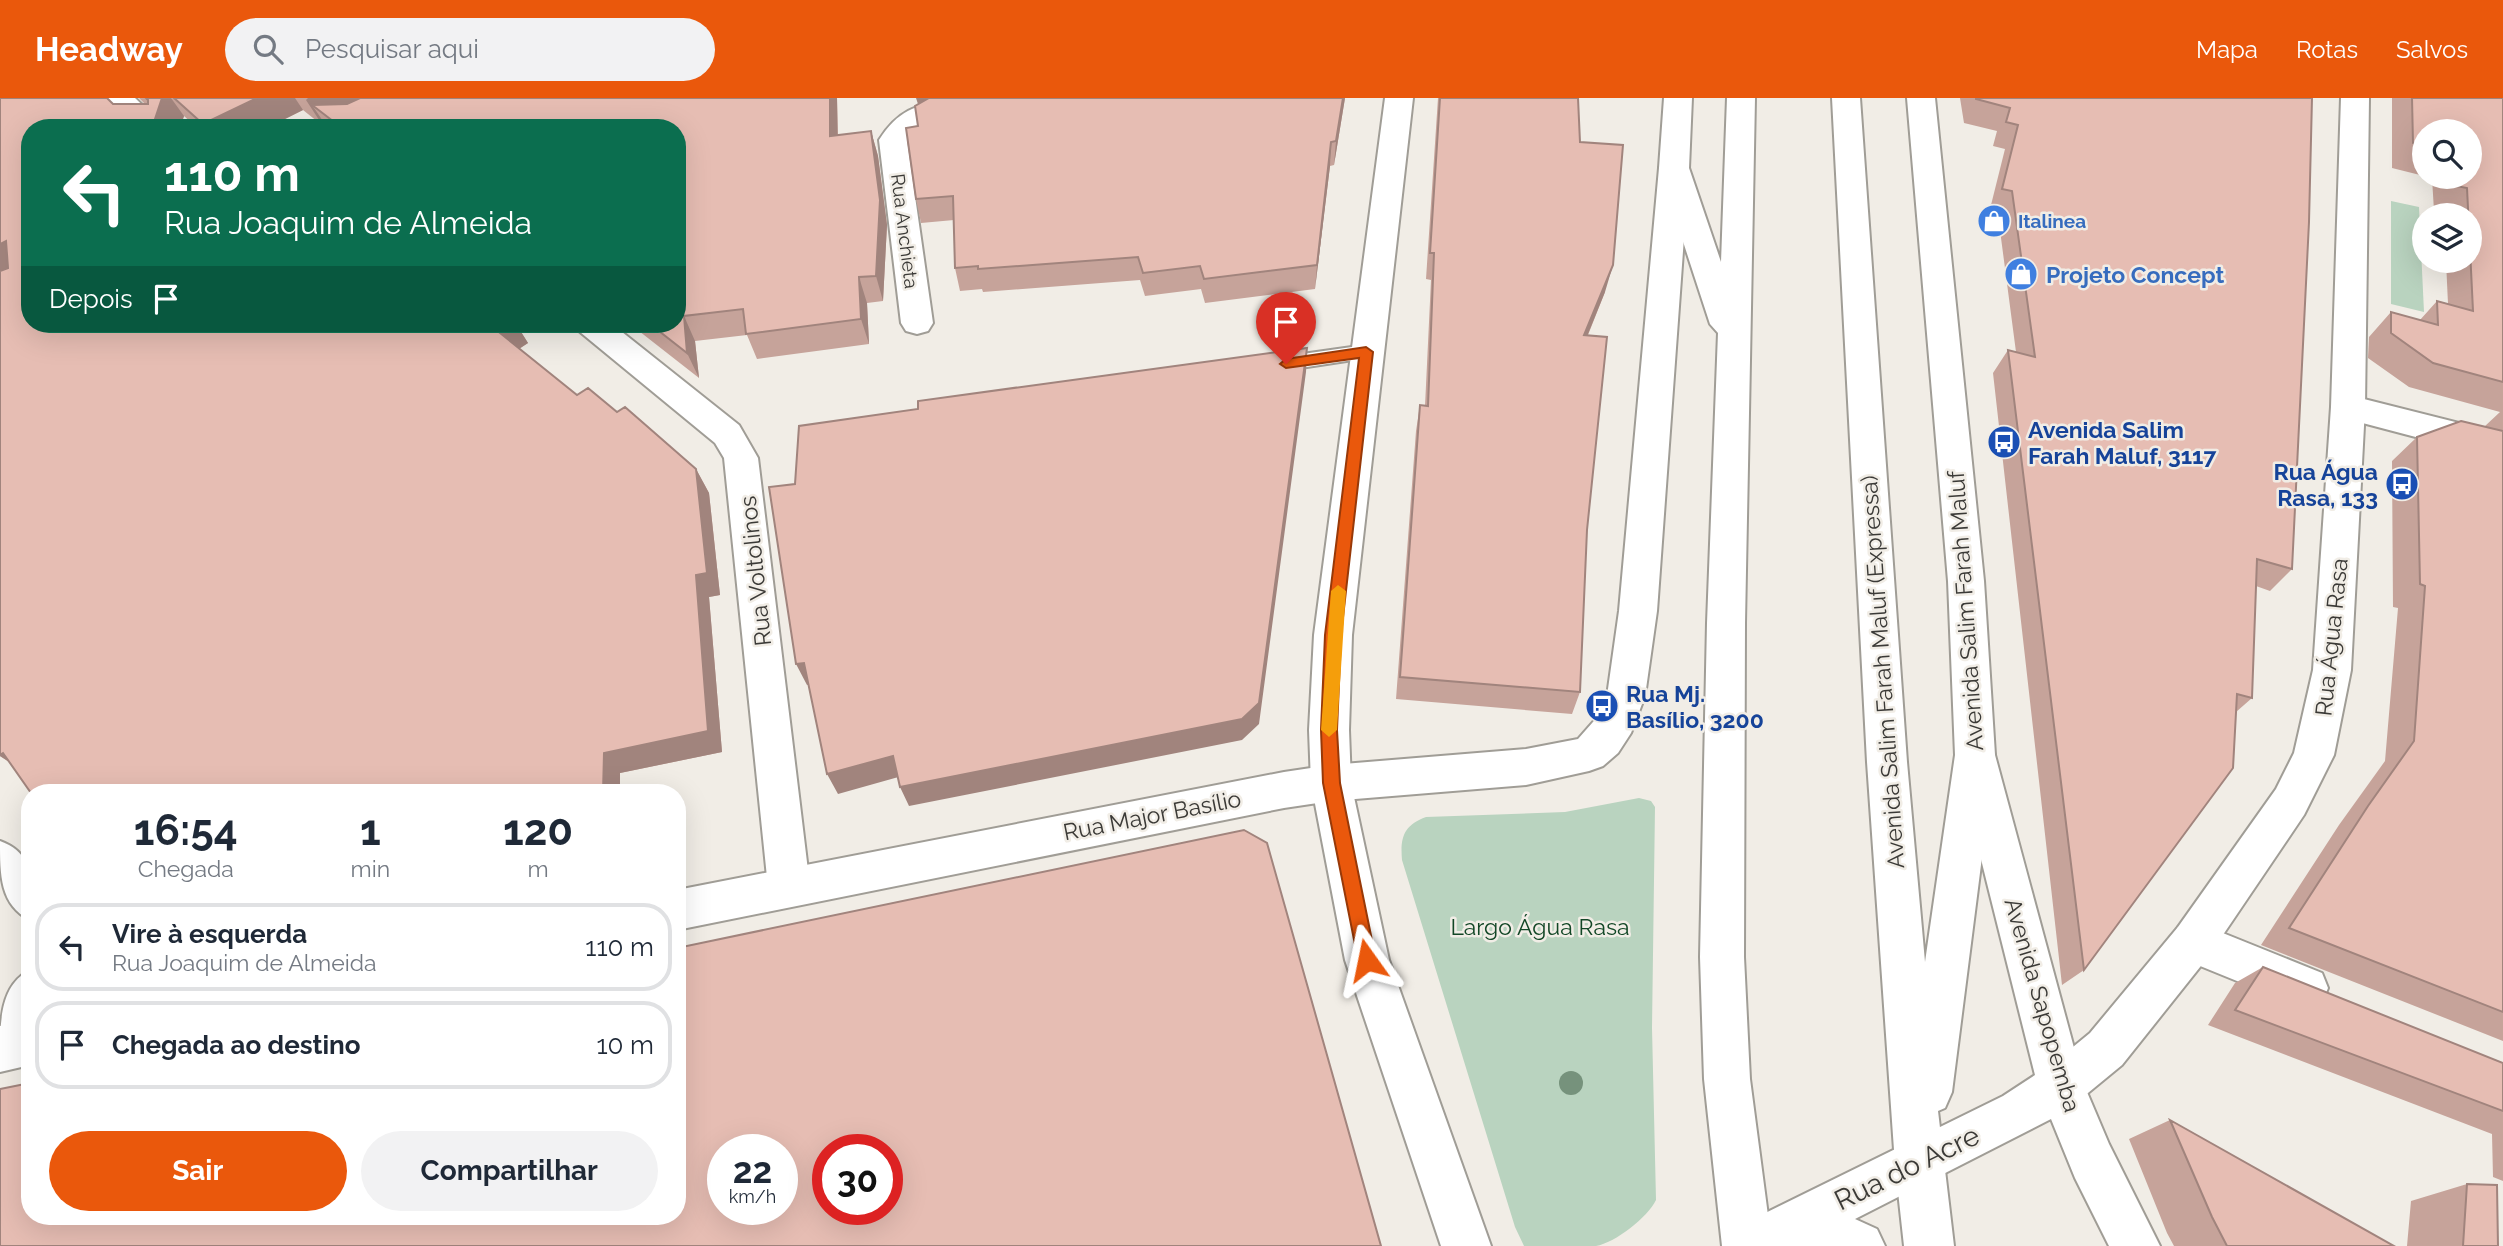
<!DOCTYPE html>
<html lang="pt">
<head>
<meta charset="utf-8">
<style>
  body { margin:0; font-family:Raleway,sans-serif; background:#f2f2f3; color:#1f2937; height:100vh; display:flex; flex-direction:column; font-size:26px; white-space:nowrap }
  * { box-sizing:border-box; margin:0 }
  p { font-size:23px; color:#747a83 }
  .icon { flex:none; width:38px; height:38px; fill:none; stroke:currentColor; stroke-width:2; stroke-linecap:round; stroke-linejoin:round }
  .map { position:relative; flex:1; overflow:hidden }
  .details { position:absolute; left:21px; top:686px; width:665px; height:441px; display:flex; flex-direction:column; background:#fff; border-radius:28px; box-shadow:0 7px 28px #0002 }
  .details>* { flex:none }
  .top-card { position:absolute; left:21px; top:21px; width:665px; height:214px; border-radius:28px; box-shadow:0 7px 28px #0002; background:#0b6e4f; color:#fff; overflow:hidden }
  .controls { position:absolute; left:2412px; top:21px; display:grid; gap:14px }
  .controls a { display:grid; place-items:center; width:70px; height:70px; border-radius:50%; background:#fff; box-shadow:0 7px 28px #0002; font-size:35px }
  .speed { position:absolute; left:707px; top:1036px; display:flex; gap:14px; font-size:35px; font-weight:700; text-align:center }
  .speed>* { display:grid; place-content:center; width:91px; height:91px; border-radius:50%; background:#fff; box-shadow:0 7px 28px #0002; line-height:1 }
  .speed small { font-size:18px; font-weight:400 }
  .speed .limit { border:10px solid #d22; background:#fff; color:#111 }
  .pin { position:absolute; display:grid; place-items:center; width:60px; height:60px; color:#fff; margin:-72px -30px; border-radius:50% 50% 50% 0; rotate:-45deg; box-shadow:0 0 7px #0007 }
  .pin .icon { rotate:45deg }
  .me { position:absolute; width:77px; margin:-38px; rotate:348deg; stroke-linejoin:round; filter:drop-shadow(0 0 5px #0008) }
  .turn { display:flex; align-items:center; gap:24px; height:147px; padding:0 28px; font-size:32px }
  .turn .icon { width:91px; height:91px; stroke-width:2.5 }
  .turn b { display:block; font-size:49px; line-height:60px }
  .then { display:flex; align-items:center; height:66px; padding:0 28px; background:#0003; gap:14px; font-size:26px }
  .eta { display:flex; justify-content:space-evenly; align-items:center; height:119px; text-align:center }
  .eta b { font-size:42px; font-weight:700; line-height:49px }
  .cta { display:flex; gap:14px; margin-top:auto; padding:14px 28px }
  .cta a { flex:1; height:80px; border-radius:42px; background:#ea580c; color:#fff; font-size:28px; font-weight:700; line-height:80px; text-align:center }
  .cta a+a { background:#f2f2f3; color:#1f2937 }
  ul { padding:0; list-style:none }
  li { display:flex; align-items:center; gap:21px; height:88px; margin:0 14px 10px; padding:0 14px; border:4px solid #e0e1e3; border-radius:28px }
  li div { flex:1 }
  li b { display:block; font-size:26px }
  li em { font-style:normal }
  header { display:flex; align-items:center; gap:42px; box-sizing:border-box; height:98px; padding:0 35px; background:#ea580c; color:#fff }
  header strong { font-size:33px }
  nav { display:flex; gap:38px; margin-inline-start:auto; font-size:24px }
  .search { width:490px; height:63px; background:#f2f2f3; display:flex; align-items:center; gap:18px; box-sizing:border-box; padding:0 24px; border-radius:38px; color:#747a83; font-size:26px }
  .map>svg:first-child { display:block }
  .green { fill:#b9d3bf }
  .lines { fill:none; stroke-linecap:round; stroke-linejoin:round }
  .service-casing { stroke:#a09d96; stroke-width:4 }
  .minor-casing { stroke:#a09d96; stroke-width:4 }
  .tertiary-casing { stroke:#a09d96; stroke-width:4 }
  .secondary-casing { stroke:#a09d96; stroke-width:4 }
  .trunk-casing { stroke:#a09d96; stroke-width:4 }
  .service { fill:#fff; fill-rule:evenodd }
  .minor { fill:#fff; fill-rule:evenodd }
  .tertiary { fill:#fff; fill-rule:evenodd }
  .secondary { fill:#fff; fill-rule:evenodd }
  .trunk { fill:#fff; fill-rule:evenodd }
  .tree { fill:#76927c }
  .wall { fill:#c6a39a }
  .shaded-wall { fill:#a1847d }
  .building { fill:#e6bdb3; stroke:#a1847d; stroke-width:2; fill-rule:evenodd }
  .route { fill:#ea580c; stroke:#983908; stroke-width:2 }
  .slow { fill:#f59e0b }
  .labels { text-anchor:middle; dominant-baseline:central; stroke-width:5; stroke-linejoin:round; paint-order:stroke }
  .far-shop-label { font-size:19px; font-weight:bold; fill:#366cbe; stroke:#f1ede6; text-anchor:start }
  .far-street-label { font-size:19px; fill:#3b3a37; stroke:#f1ede6 }
  .shop-label { font-size:23px; font-weight:bold; fill:#366cbe; stroke:#f1ede6; text-anchor:start }
  .transit-label { font-size:23px; font-weight:bold; fill:#164399; stroke:#f1ede6; text-anchor:start }
  .street-label { font-size:23px; fill:#3b3a37; stroke:#f1ede6 }
  .park-label { font-size:23px; fill:#124726; stroke:#f1ede6 }
  .near-street-label { font-size:28px; fill:#3b3a37; stroke:#f1ede6 }
</style>
</head>
<body>
<header>
<strong>Headway</strong>
<div class="search"><svg class="icon" aria-label="search" viewBox="0 0 24 24"><circle cx="10" cy="10" r="6"/><path d="M15 15l6 6"/></svg>Pesquisar aqui</div>
<nav><a>Mapa</a><a>Rotas</a><a>Salvos</a></nav>
</header>
<div class="map">
<svg width="2503" height="1148" viewBox="0 0 2503 1148">
  <rect width="100%" height="100%" fill="#f1ede6"/>
  <path class="green" d="M2391,103L2419,109L2424,214L2391,206Z
    M1639,700L1651,703L1655,709L1652,930L1656,1102C1648,1119 1615,1145 1596,1148C1573,1148 1547,1148 1524,1148L1515,1129L1402,762C1400,739 1404,727 1426,719L1565,714Z"/>
  <g class="lines">
    <defs>
      <path id="service" d="M1366,247L1373,249L1376,254L1373,259L1274,274L1267,272L1264,267L1267,262L1274,260Z"/>
      <path id="minor" d="M104,0H135L166,30H135Z
        M949,0H1045L1041,6L1031,8C994,12 930,6 907,42L933,225L928,233L917,236L906,233L901,225L879,42C898,12 915,8 949,0Z
        M575,226H612L739,327L758,360L810,789L804,803L789,809L774,803L768,789L724,360L715,345L580,234Z
        M2348,297L2503,336V362L2336,318L2331,309L2336,300Z
        M1331,667L1345,672L1351,685L1389,862L1491,1148H1441L1345,862L1311,685L1317,672Z
        M0,743C38,757 30,787 30,822C0,807 0,777 0,743Z
        M2193,823L2322,875L2328,890L2322,905L2306,911L2178,859L2171,844L2178,829Z
        M30,872V936L16,952L0,958C0,924 0,887 30,872Z"/>
      <path id="tertiary" d="M1385,0H1413L1352,537L1349,632L1351,685L1345,698L1331,703L1317,698L1311,685L1309,632L1314,537Z
        M2341,0H2369L2365,309L2351,572L2334,657L2304,717L2208,859L2122,967L2077,1004L2061,1011L2045,1004L2038,988L2045,972L2090,935L2178,829L2276,691L2294,655L2313,572L2331,309Z"/>
      <path id="secondary" d="M1674,61L1684,63L1689,70L1657,513L1645,598L1631,635L1618,655L1603,668L1589,673L1526,687L1331,703L1284,710L677,832V792L1284,674L1331,667L1526,651L1578,641L1600,616L1607,598L1619,513L1659,70L1664,63Z
        M1975,640L1989,645L1995,657L2084,987L2109,1046L2160,1148H2109L2075,1080L2051,1021L1855,1121L1877,1131L1885,1148H1725L1733,1131L2003,998L2035,977L1955,657L1961,645Z
        M30,923V967L0,974V928Z"/>
      <path id="trunk" d="M1664,0H1692L1689,70L1721,164L1727,0H1755L1745,525L1744,859L1750,981L1772,1148H1722L1704,981L1700,859L1707,525L1718,235L1710,226L1659,70Z
        M1832,0H1860L1907,664L1925,864L1955,657L1948,483L1907,0H1935L1984,483L1995,657L1952,994L1945,1010L1938,1013L1954,1148H1904L1895,1066L1867,664Z"/>
    </defs>
    <use href="#service" class="service-casing"/>
    <use href="#minor" class="minor-casing"/>
    <use href="#tertiary" class="tertiary-casing"/>
    <use href="#secondary" class="secondary-casing"/>
    <use href="#trunk" class="trunk-casing"/>
    <use href="#service" class="service"/>
    <use href="#minor" class="minor"/>
    <use href="#tertiary" class="tertiary"/>
    <use href="#secondary" class="secondary"/>
    <use href="#trunk" class="trunk"/>
  </g>
  <circle class="tree" cx="1571" cy="985" r="12"/>
  <path class="wall" d="M0,0H107L113,6H145L139,0H837L838,37L871,33L878,58L887,127L883,203L867,205L869,246L757,261L747,237L695,243L699,280L630,226H677V30H327L325,26L323,28L303,12L267,30H197L184,18L180,30H30V226H516L528,245L519,251L577,297L588,290L617,314L625,309L696,371L709,395L720,497L709,499L722,654L620,675V695H31L9,664L0,658Z
    M1345,0L1334,67L1330,68L1315,191L1205,205L1201,191L1145,198L1140,182L983,194L982,191L960,193L955,170L954,122L921,125L916,101Z
    M1438,0H1578L1580,44L1605,194L1588,237L1587,432L1580,594L1572,616L1396,601L1416,333L1420,307L1425,308L1431,182L1426,181Z
    M1960,0H2312L2292,471L2270,493L2256,488L2252,600L2236,614L2084,872L2062,887L1993,275L2008,252L2016,254L1998,117L1989,115L2005,51L1993,48L1997,33L1964,25Z
    M2392,0H2503V943L2261,847L2339,727L2385,663L2398,510L2393,509L2392,363L2417,339L2484,329L2500,314L2409,289L2368,260L2369,239L2391,214L2420,222L2437,203L2448,206L2446,163H2469V117H2445V116L2434,113L2432,80L2428,79H2469V33H2424V78L2392,70Z
    M2263,869L2503,965V1083L2493,1079L2492,1036L2208,927L2235,885Z
    M2170,1022L2394,1148H2174L2167,1135L2129,1041Z
    M2467,1086L2498,1148H2407L2411,1103Z"/>
  <path class="shaded-wall" d="M162,0H171L184,18L180,30H152Z
    M257,0H295L303,12L267,30H206L203,26Z
    M308,0H370L330,20L312,7L325,26L323,28L306,2Z
    M830,0H837L838,64L830,38Z
    M916,0H939L918,6Z
    M1343,0H1345L1334,67L1336,43Z
    M871,33L878,58L887,127L883,203L876,178Z
    M1331,44L1330,68L1315,191L1317,167Z
    M6,143L30,167L0,181V146Z
    M1613,167L1605,194L1577,263L1584,237Z
    M859,179L867,205L869,246L861,221Z
    M684,218L695,243L699,280L687,255Z
    M504,226H516L528,245L511,256L495,231Z
    M1307,250L1306,274L1259,626L1242,642L909,708L900,689Z
    M696,371L709,395L720,497L709,499L722,654L620,675V695H603L604,655L696,477Z
    M804,565L814,586L807,587L796,566Z
    M3,655L31,678L0,658V657Z
    M893,658L902,678L838,696L827,676Z"/>
  <path class="building" d="M0,0H107L113,6H148V2L146,0H162L152,30H30V226H504L495,231L577,297L588,290L617,314L625,309L696,371L707,475L696,477L708,633L604,655L603,695H31L3,655L0,657V173L8,170L6,143L0,146Z
    M174,0H257L203,26Z
    M360,0H830V38L871,33L880,102L876,178L859,179L861,221L746,236L743,211L684,218L687,255L650,226H677V30H342L312,7L347,6Z
    M929,0H1343L1336,43L1331,44L1317,167L1204,181L1200,168L1143,175L1138,159L978,171V168L955,170L953,98L916,101L906,30L918,28L915,8Z
    M1440,0H1578L1580,44L1623,47L1613,167L1584,237L1607,239L1587,432L1580,594L1400,579L1420,307L1428,308L1434,155H1430Z
    M1976,0H2312L2309,124L2292,471L2257,461L2252,600L2237,596L2233,670L2084,872L2008,252L2035,259L2012,93L2002,91L2018,27L2006,24L2010,10L1976,1Z
    M2412,0H2503V284L2433,265L2391,235V214L2438,227L2437,203L2473,213L2467,90L2456,88V79H2469V33H2424V47L2413,45Z
    M1307,250L1259,605L1242,621L900,689L893,658L827,676L804,565L796,566L769,389L795,386L799,328L918,311V303Z
    M2461,323L2503,333V914L2289,830L2368,708L2414,643L2425,488L2420,486L2417,339Z
    M1244,732L1267,745L1381,1148H0V991L30,985V1118H677V850ZM723,1052H782V1111H723ZM828,1052H887V1111H828Z
    M2263,869L2503,965V1013L2235,912Z
    M2170,1022L2394,1148H2227L2212,1119Z
    M2467,1086L2497,1087L2498,1148H2463Z"/>
  <path class="route" d="M1366,249L1373,254L1341,537L1337,632L1340,685L1376,862L1374,868L1367,870L1361,868L1358,862L1323,685L1321,632L1325,537L1359,260L1286,270L1280,266L1286,261Z"/>
  <path class="slow" d="M1338,487L1346,493L1337,632L1329,639L1321,632L1331,493Z"/>
  <defs>
    <symbol id="shop-disc" viewBox="-11 -11 22 22"><circle r="9.5" fill="#3f7fe0" stroke="#f1ede6"/><path d="M-5-2.5h2.3a2.7 3.5 0 0 1 5.4 0H5L5.5 6h-11ZM-1.5-2.5h3a1.5 2.3 0 0 0-3 0Z" fill="#fff"/></symbol>
    <symbol id="bus-disc" viewBox="-11 -11 22 22"><circle r="9.5" fill="#1a4fb4" stroke="#f1ede6"/><path d="M-5-6H5V4H4V6H2V4H-2V6H-4V4H-5ZM-3.5-4V0h7V-4ZM-3.5 1.2v1.5H-2V1.2ZM2 1.2v1.5H3.5V1.2Z" fill="#fff"/></symbol>
  </defs>
  <g fill-rule="evenodd">
    <use href="#shop-disc" x="1975" y="104" width="38" height="38"/>
    <use href="#shop-disc" x="2002" y="157" width="38" height="38"/>
    <use href="#bus-disc" x="1985" y="325" width="38" height="38"/>
    <use href="#bus-disc" x="2383" y="367" width="38" height="38"/>
    <use href="#bus-disc" x="1583" y="589" width="38" height="38"/>
  </g>
  <g class="labels">
    <g class="far-shop-label">
      <text x="2018" y="123">Italinea</text>
    </g>
    <g class="far-street-label">
      <text transform="translate(905 133) rotate(83)">Rua Anchieta</text>
    </g>
    <g class="shop-label">
      <text x="2046" y="176">Projeto Concept</text>
    </g>
    <g class="transit-label">
      <text x="2028" y="331">Avenida Salim<tspan x="2028" dy="26">Farah Maluf, 3117</tspan></text>
      <text x="2378" y="373" text-anchor="end">Rua Água<tspan x="2378" dy="26">Rasa, 133</tspan></text>
      <text x="1626" y="595">Rua Mj.<tspan x="1626" dy="26">Basílio, 3200</tspan></text>
    </g>
    <g class="street-label">
      <text transform="translate(755 473) rotate(-96)">Rua Voltolinos</text>
      <text transform="translate(1965 513) rotate(-94)">Avenida Salim Farah Maluf</text>
      <text transform="translate(2331 539) rotate(-84)">Rua Água Rasa</text>
      <text transform="translate(1882 574) rotate(-94)">Avenida Salim Farah Maluf (Expressa)</text>
      <text transform="translate(1152 717) rotate(-11)">Rua Major Basílio</text>
      <text transform="translate(2043 907) rotate(74)">Avenida Sapopemba</text>
    </g>
    <g class="park-label">
      <text x="1540" y="828">Largo Água Rasa</text>
    </g>
    <g class="near-street-label">
      <text transform="translate(1907 1070) rotate(-26)">Rua do Acre</text>
    </g>
  </g>
</svg>
<div class="controls">
<a><svg class="icon" aria-label="search" viewBox="0 0 24 24"><circle cx="10" cy="10" r="6"/><path d="M15 15l6 6"/></svg></a>
<a><svg class="icon" aria-label="layers" viewBox="0 0 24 24"><path d="M12 4l9 5-9 5-9-5zM3 14l9 5 9-5"/></svg></a>
</div>
<div class="speed"><div>22<small>km/h</small></div><div class="limit">30</div></div>
<div class="pin" style="left:1286px;top:266px;background:#d93025"><svg class="icon" aria-label="arrive" viewBox="0 0 24 24"><path d="M6 21V4h12l-3 4 3 4H6"/></svg></div>
<svg class="me" style="left:1367px;top:862px" viewBox="-20 -20 40 40"><path d="M0-17L14 15 0 8-14 15z" fill="#ea580c" stroke="#fff" stroke-width="4"/></svg>
<div class="top-card">
<div class="turn"><svg class="icon" aria-label="left" viewBox="0 0 24 24"><path d="M17 20v-9H6M10 6l-5 5 5 5"/></svg><div><b>110 m</b>Rua Joaquim de Almeida</div></div>
<div class="then">Depois<svg class="icon" aria-label="arrive" viewBox="0 0 24 24"><path d="M6 21V4h12l-3 4 3 4H6"/></svg></div>
</div>
<section class="details">
<div class="eta">
<div><b>16:54</b><p>Chegada</p></div>
<div><b>1</b><p>min</p></div>
<div><b>120</b><p>m</p></div>
</div>
<ul>
<li><svg class="icon" aria-label="left" viewBox="0 0 24 24"><path d="M17 20v-9H6M10 6l-5 5 5 5"/></svg><div><b>Vire à esquerda</b><p>Rua Joaquim de Almeida</p></div><em>110 m</em></li>
<li><svg class="icon" aria-label="arrive" viewBox="0 0 24 24"><path d="M6 21V4h12l-3 4 3 4H6"/></svg><div><b>Chegada ao destino</b></div><em>10 m</em></li>
</ul>
<div class="cta"><a>Sair</a><a>Compartilhar</a></div>
</section>
</div>
</body>
</html>
